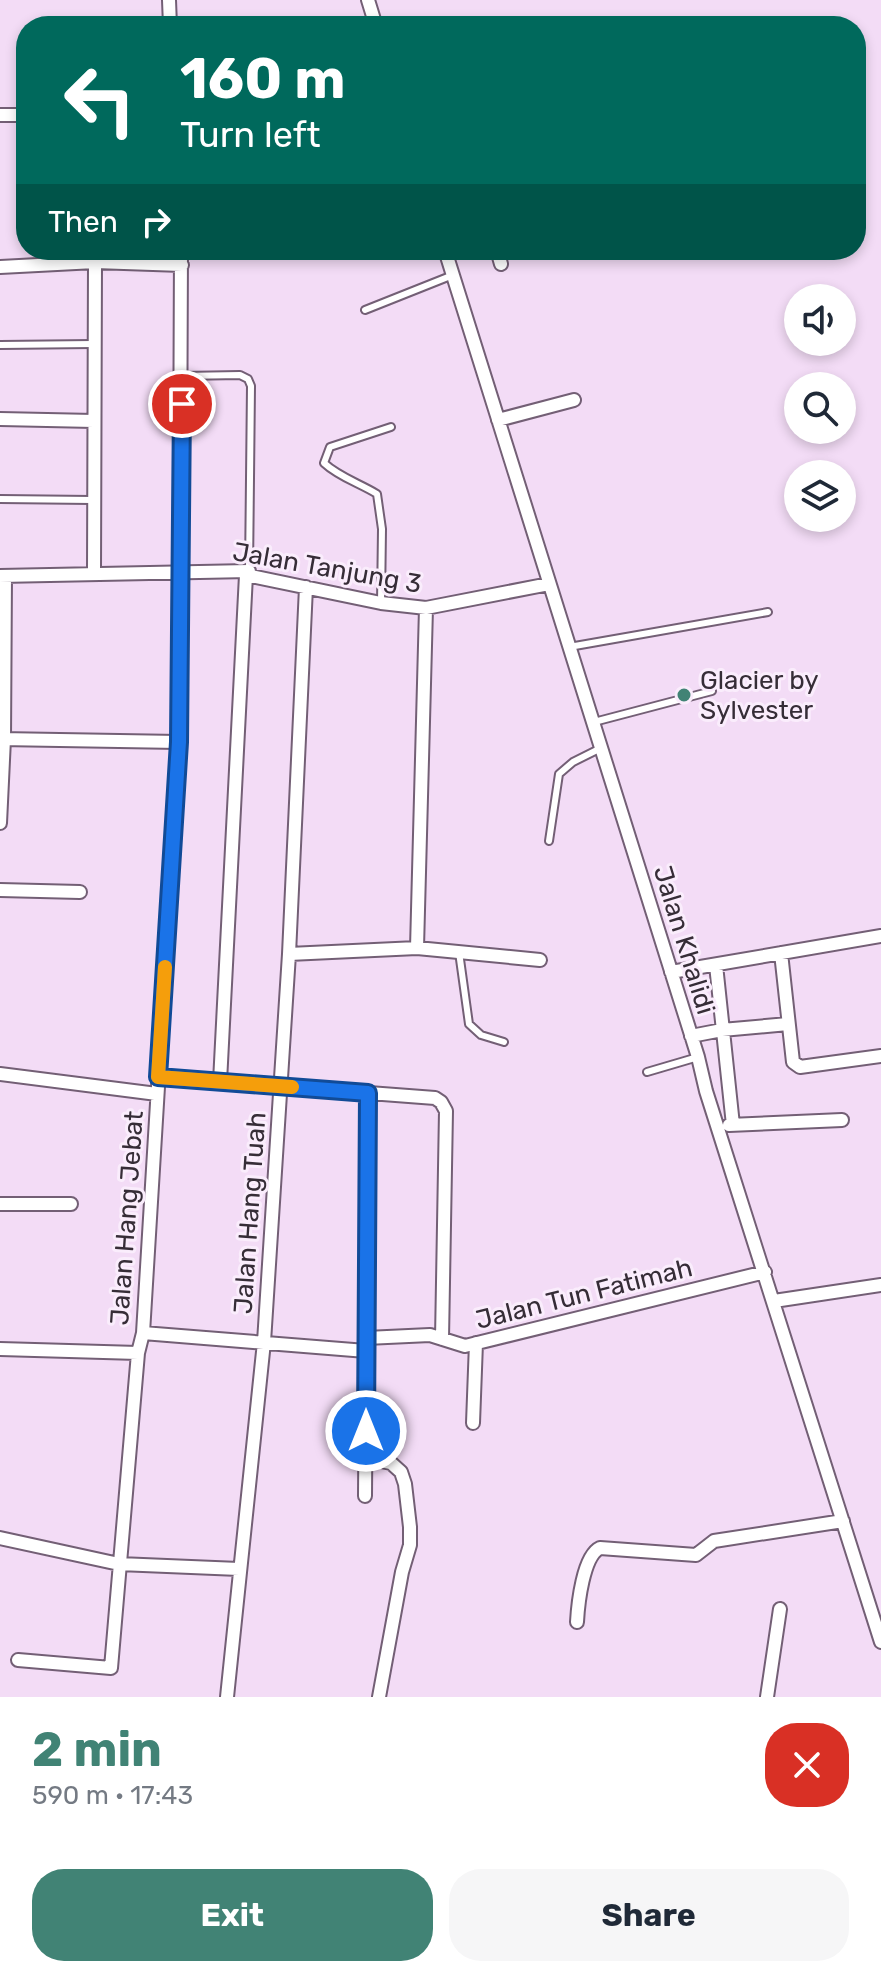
<!DOCTYPE html>
<html lang="en">
<head>
<meta charset="utf-8">
<style>
  body { margin:0; font-family:Rubik,sans-serif; background:#f6f6f7; color:#1f2937; height:100vh; display:flex; flex-direction:column; font-size:30px; white-space:nowrap }
  * { box-sizing:border-box; margin:0 }
  p { font-size:26px; color:#747a83 }
  .icon { flex:none; width:44px; height:44px; fill:none; stroke:currentColor; stroke-width:2; stroke-linecap:round; stroke-linejoin:round }
  .map { position:relative; height:1697px; overflow:hidden }
  .drawer { display:flex; flex-direction:column; background:#fff; flex:1 }
  .drawer>* { flex:none }
  .top-card { position:absolute; left:16px; top:16px; width:850px; height:244px; border-radius:32px; box-shadow:0 4px 12px #0003; background:#00695c; color:#fff; overflow:hidden }
  .tools { position:absolute; left:784px; top:284px; display:grid; gap:16px }
  .tools a { display:grid; place-items:center; width:72px; height:72px; border-radius:50%; background:#fff; box-shadow:0 4px 12px #0003; font-size:40px }
  .pin { position:absolute; display:grid; place-items:center; width:68px; height:68px; color:#fff; margin:-34px; border:4px solid #fff; border-radius:50%; box-shadow:0 2px 8px #0007 }
  .me { position:absolute; width:88px; margin:-44px; rotate:0deg; stroke-linejoin:round; filter:drop-shadow(0 0 6px #0008) }
  .turn { display:flex; align-items:center; gap:28px; height:168px; padding:0 32px; font-size:36px }
  .turn .icon { width:104px; height:104px; stroke-width:2.5 }
  .turn b { display:block; font-size:56px; line-height:68px }
  .then { display:flex; align-items:center; height:76px; padding:0 32px; background:#0003; gap:16px; font-size:30px }
  .round { display:grid; place-items:center; flex:none; width:84px; height:84px; border-radius:32px; background:#f6f6f7 }
  .summary { display:flex; align-items:center; justify-content:space-between; height:136px; padding:0 32px }
  h1 { font-size:48px; font-weight:700; line-height:60px; color:#418375 }
  .primary-button { display:flex; gap:16px; margin-top:auto; padding:16px 32px }
  .primary-button a { flex:1; height:92px; border-radius:32px; background:#418375; color:#fff; font-size:32px; font-weight:700; line-height:92px; text-align:center }
  .primary-button a+a { background:#f6f6f7; color:#1f2937 }
  .map>svg:first-child { display:block }
  .lines { fill:none; stroke-linecap:round; stroke-linejoin:round }
  .service-casing { stroke:#735f75; stroke-width:10 }
  .minor-casing { stroke:#735f75; stroke-width:16 }
  .service { stroke:#fff; stroke-width:6 }
  .minor { stroke:#fff; stroke-width:12 }
  .route-casing { stroke:#114b97; stroke-width:20 }
  .route { stroke:#1a73e8; stroke-width:14 }
  .slow { stroke:#f59e0b; stroke-width:14 }
  .poi-dot { fill:#418375; stroke:#faedfc; stroke-width:3 }
  .labels { text-anchor:middle; dominant-baseline:central; stroke-width:6; stroke-linejoin:round; paint-order:stroke }
  .street-label { font-size:26px; fill:#362d37; stroke:#faedfc }
  .poi-label { font-size:26px; fill:#362d37; stroke:#faedfc; text-anchor:start }
</style>
</head>
<body>
<div class="map">
<svg width="881" height="1697" viewBox="0 0 881 1697">
  <rect width="100%" height="100%" fill="#f3dcf6"/>
  <g class="lines">
    <defs>
      <path id="service" d="M365,310L453,275
        M0,345L93,344
        M182,376L240,375L248,379L251,386L249,571
        M0,499L92,500
        M381,603L382,529L377,494C359,483 339,477 324,463L330,447L391,427
        M569,647L768,612
        M594,722L712,691
        M549,841L559,774L573,762L601,748
        M459,952L469,1024L481,1035L504,1042
        M647,1072L698,1057"/>
      <path id="minor" d="M169,0L170,26
        M368,0L376,26
        M0,115H26
        M445,250L698,1057L706,1091L881,1642
        M497,250L501,264
        M0,267L95,262L182,265
        M0,419L94,421
        M498,420L574,400
        M94,573L95,262
        M0,576L249,571L246,575L381,603L426,608L549,584
        M0,739L179,742
        M0,823L4,739L5,576
        M0,890L80,892
        M417,948L426,608
        M781,953L793,1062L800,1067L881,1056
        M289,954L417,948L540,960
        M716,965L733,1125
        M671,972L881,936
        M691,1036L722,1030L788,1024
        M0,1074L157,1094
        M158,1077L435,1098L441,1102L446,1111L442,1339
        M220,1082L246,575
        M729,1125L842,1120
        M0,1204H71
        M774,1301L881,1285
        M143,1333L366,1351
        M366,1338L430,1335L465,1346L765,1272
        M0,1349L138,1353
        M473,1423L476,1343
        M365,1458L391,1463L401,1472L405,1484L410,1527V1545L402,1572L379,1697
        M365,1496L368,1093
        M0,1538L119,1564L239,1569
        M577,1622C578,1604 583,1556 600,1548L696,1555L714,1541L843,1521
        M18,1660L111,1668L138,1353L143,1333L179,742L181,250
        M227,1697L264,1342L289,954L306,587
        M767,1697L780,1609"/>
    </defs>
    <use href="#service" class="service-casing"/>
    <use href="#minor" class="minor-casing"/>
    <use href="#service" class="service"/>
    <use href="#minor" class="minor"/>
  </g>
  <g class="lines">
    <defs>
      <path id="route" d="M182,404L179,742L158,1077L368,1093L366,1431"/>
    </defs>
    <use href="#route" class="route-casing"/>
    <use href="#route" class="route"/>
    <path class="slow" d="M165,967L158,1077L292,1087"/>
  </g>
  <circle class="poi-dot" cx="684" cy="695" r="8"/>
  <g class="labels">
    <g class="street-label">
      <text transform="translate(327 568) rotate(10)">Jalan Tanjung 3</text>
      <text transform="translate(684 940) rotate(73)">Jalan Khalidi</text>
      <text transform="translate(250 1213) rotate(-86)">Jalan Hang Tuah</text>
      <text transform="translate(127 1218) rotate(-86)">Jalan Hang Jebat</text>
      <text transform="translate(584 1294) rotate(-14)">Jalan Tun Fatimah</text>
    </g>
    <g class="poi-label">
      <text x="700" y="680">Glacier by<tspan x="700" dy="30">Sylvester</tspan></text>
    </g>
  </g>
</svg>
<div class="tools">
<a><svg class="icon" aria-label="sound" viewBox="0 0 24 24"><path d="M4 9h4l5-4v14l-5-4H4zM17 9q2 3 0 6"/></svg></a>
<a><svg class="icon" aria-label="search" viewBox="0 0 24 24"><circle cx="10" cy="10" r="6"/><path d="M15 15l6 6"/></svg></a>
<a><svg class="icon" aria-label="layers" viewBox="0 0 24 24"><path d="M12 4l9 5-9 5-9-5zM3 14l9 5 9-5"/></svg></a>
</div>
<div class="pin" style="left:182px;top:404px;background:#d93025"><svg class="icon" aria-label="arrive" viewBox="0 0 24 24"><path d="M6 21V4h12l-3 4 3 4H6"/></svg></div>
<svg class="me" style="left:366px;top:1431px" viewBox="-20 -20 40 40"><circle r="17" fill="#1a73e8" stroke="#fff" stroke-width="3"/><path d="M0-11L8 9 0 5-8 9z" fill="#fff"/></svg>
<div class="top-card">
<div class="turn"><svg class="icon" aria-label="left" viewBox="0 0 24 24"><path d="M17 20v-9H6M10 6l-5 5 5 5"/></svg><div><b>160 m</b>Turn left</div></div>
<div class="then">Then<svg class="icon" aria-label="right" viewBox="0 0 24 24"><path d="M7 20v-9h11M14 6l5 5-5 5"/></svg></div>
</div>
</div>
<section class="drawer">
<div class="summary"><div><h1>2 min</h1><p>590 m · 17:43</p></div><a class="round" style="background:#d93025;color:#fff"><svg class="icon" aria-label="close" viewBox="0 0 24 24"><path d="M6 6l12 12M18 6L6 18"/></svg></a></div>
<div class="primary-button"><a>Exit</a><a>Share</a></div>
</section>
</body>
</html>
